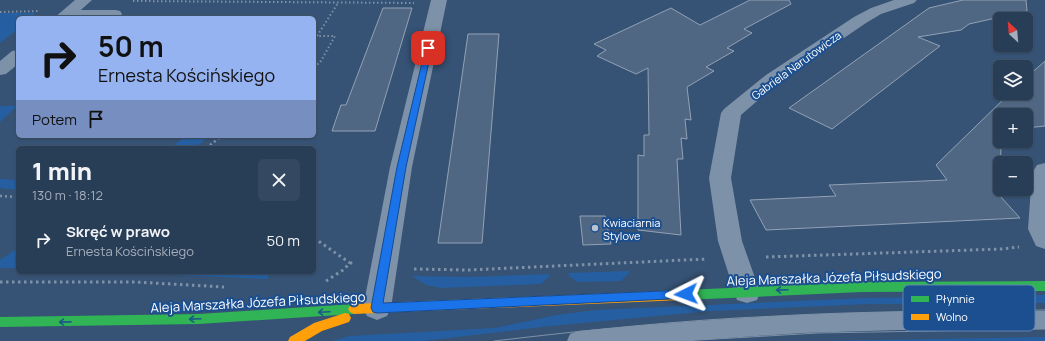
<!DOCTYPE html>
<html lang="pl">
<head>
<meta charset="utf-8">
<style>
  body { margin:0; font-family:Manrope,sans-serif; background:#344961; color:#f1f3f6; height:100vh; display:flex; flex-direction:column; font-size:15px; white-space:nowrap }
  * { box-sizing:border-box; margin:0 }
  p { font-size:13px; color:#a5aeba }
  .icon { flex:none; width:22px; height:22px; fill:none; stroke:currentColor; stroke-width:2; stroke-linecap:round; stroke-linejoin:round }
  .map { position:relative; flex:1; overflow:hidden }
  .details { position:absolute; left:16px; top:146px; width:300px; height:128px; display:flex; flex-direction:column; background:#283e57; border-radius:6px; box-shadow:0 1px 3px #0004,0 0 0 1px #44576d }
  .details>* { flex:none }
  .top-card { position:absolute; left:16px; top:16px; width:300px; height:122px; border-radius:6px; box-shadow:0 1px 3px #0004,0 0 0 1px #44576d; background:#95b2f1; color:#111; overflow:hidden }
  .needle { width:26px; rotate:334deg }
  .fabs { position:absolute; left:993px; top:12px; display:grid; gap:8px }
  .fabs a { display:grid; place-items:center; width:40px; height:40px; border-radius:6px; background:#283e57; box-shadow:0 1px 3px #0004,0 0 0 1px #44576d; font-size:20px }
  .pin { position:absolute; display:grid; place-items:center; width:34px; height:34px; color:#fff; margin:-17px; border-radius:8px; box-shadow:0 2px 6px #0006 }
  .me { position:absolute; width:44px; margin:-22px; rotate:267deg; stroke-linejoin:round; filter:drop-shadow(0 0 3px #0008) }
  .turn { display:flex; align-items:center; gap:14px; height:84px; padding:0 16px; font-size:18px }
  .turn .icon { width:52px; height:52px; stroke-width:2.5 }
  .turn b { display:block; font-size:28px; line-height:34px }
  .then { display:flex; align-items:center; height:38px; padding:0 16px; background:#0003; gap:8px; font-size:15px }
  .round { display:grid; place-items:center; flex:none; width:42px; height:42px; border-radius:6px; background:#344961 }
  .summary { display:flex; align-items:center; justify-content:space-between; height:68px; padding:0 16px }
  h1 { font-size:24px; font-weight:800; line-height:30px }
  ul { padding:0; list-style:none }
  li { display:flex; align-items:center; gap:12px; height:52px; padding:0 16px }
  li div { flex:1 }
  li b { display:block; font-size:15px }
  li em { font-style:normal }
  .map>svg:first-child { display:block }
  .green { fill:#265fa1 }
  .building { fill:#506783; stroke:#92a2b6 }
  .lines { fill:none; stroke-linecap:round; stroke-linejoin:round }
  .path-far2 { stroke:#7d92a8; stroke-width:2; stroke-dasharray:1.5 2.5; stroke-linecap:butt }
  .path-far1 { stroke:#7d92a8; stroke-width:2.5; stroke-dasharray:2 3; stroke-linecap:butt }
  .path { stroke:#7d92a8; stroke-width:3; stroke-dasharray:2.5 3.5; stroke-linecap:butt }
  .lane { fill:#7d92a8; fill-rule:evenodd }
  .street { fill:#7d92a8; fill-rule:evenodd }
  .fast { fill:#30b455; fill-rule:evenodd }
  .slow { fill:#ff9f0a; fill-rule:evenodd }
  .tram { stroke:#7e92a7; stroke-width:1 }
  .oneway { stroke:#1d5989 }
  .route { fill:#1a73e8; stroke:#114b97 }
  .poi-dot { fill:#b9c2ce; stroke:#1b4f8f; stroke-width:1.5 }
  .labels { text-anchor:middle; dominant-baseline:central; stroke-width:4; stroke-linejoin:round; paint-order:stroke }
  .street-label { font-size:11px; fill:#fff; stroke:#1b4f8f }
  .poi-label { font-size:11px; fill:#fff; stroke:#1b4f8f; text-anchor:start }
  .near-street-label { font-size:13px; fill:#fff; stroke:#1b4f8f }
  .key { fill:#1b4f8f; stroke:#5f84b1; stroke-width:1 }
  .key-label { font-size:11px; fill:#fff }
</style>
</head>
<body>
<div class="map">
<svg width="1045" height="341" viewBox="0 0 1045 341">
  <rect width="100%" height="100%" fill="#365274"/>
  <path class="green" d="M0,13H34L35,16L33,18H18V29L0,43Z
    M0,106H17L0,122Z
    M186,136H210L194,148H170Z
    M0,179L18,180V190L0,188Z
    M18,248V268H0V260Z
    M629,271V273L621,281L578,282L569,276L568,273Z
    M93,272H269L268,279L173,275H98Z
    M549,274V277L541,284L441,288L426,285L412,276L468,277Z
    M1045,295V303L869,304L711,311L550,326L423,341H332L350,336L495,328L557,315L596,310L866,298Z
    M1045,337V341H818Z"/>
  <path class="building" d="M750,0H789L791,4L744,29L752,33L727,48L734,51L706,67L714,71L687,87L691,120L685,119L687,139L681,138L683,159H677L681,235L638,230V155L644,156V135H649L648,68L636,74L597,56L606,50L594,44L671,8L700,25Z
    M963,0H1026L1027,11L969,24L961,30L918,37L940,46L832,129L789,108L929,8Z
    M383,8H412L375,131H332L341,105H346Z
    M468,34H499L482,243H438Z
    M1045,61V126L1026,128V115H1000V141H1005H1001L1000,196L1020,218L766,230L750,200L836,196L829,185L947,180L936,165L1010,93H1026V78Z
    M580,216H605L611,244L583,245Z"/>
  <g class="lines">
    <path class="path-far2" d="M133,1L414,3
      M0,12L39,11
      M314,67L321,61L335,36H317L338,3"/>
    <path class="path-far1" d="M206,148L222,136
      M0,196L18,197"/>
    <path class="path" d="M314,238L350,263
      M766,257L1001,249L1019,247
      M414,269L468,270L707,259
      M326,281L343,270L350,263H355
      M0,282H135L224,287"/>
    <path class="lane" d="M67,10H116L120,11L122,14L120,17L116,18L63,17L61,14L63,11Z
      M920,311H1045V329L899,330L803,333L683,341H567L570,334L578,331C692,320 806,313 920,311Z"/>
    <path class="street" d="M75,0H92L72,18H54Z
      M431,0H447L412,167L391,308L387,316L377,320L367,316L363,308L390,167Z
      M894,0H917L914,3L881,14L866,23L778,83L741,115L731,178L742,241L760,292L757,300L747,303L737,300L718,241L709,178L721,113L724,109L766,75L854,17L871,8Z
      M18,50V64L6,74L0,75V61L12,51Z
      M1045,163V249L1036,246L1028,229L1032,173L1037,165Z"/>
    <path class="fast" d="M1045,281V291L862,292L683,300L679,298L677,295L679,292L683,290L862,282Z
      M354,304L358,306L360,309L358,312L354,314L199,324L0,327V317L199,314Z"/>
    <path class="slow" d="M683,290L687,292L689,295L687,298L683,300L354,314L350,312L348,309L350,306L354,304Z
      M345,313L349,314L351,318L349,322L322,331L305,341H288L290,337L314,323Z"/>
    <path class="tram" d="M494,341C588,330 682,320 776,316C866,311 955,311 1045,310
      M682,341L818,333L1045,329"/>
  </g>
  <defs><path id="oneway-shaft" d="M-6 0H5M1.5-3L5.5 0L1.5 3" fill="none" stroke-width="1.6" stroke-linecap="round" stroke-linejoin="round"/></defs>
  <g class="oneway">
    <use href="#oneway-shaft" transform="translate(782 290) rotate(178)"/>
    <use href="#oneway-shaft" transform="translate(324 312) rotate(177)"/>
    <use href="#oneway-shaft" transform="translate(195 319) rotate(178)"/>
    <use href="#oneway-shaft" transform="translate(65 322) rotate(179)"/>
  </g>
  <path class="route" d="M426,46H428L432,48L406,167L383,303L686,290L690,291L692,294L690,298L377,313L373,312L371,308L397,167Z"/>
  <circle class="poi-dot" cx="595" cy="228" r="4"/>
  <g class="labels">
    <g class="street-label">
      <text transform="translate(796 65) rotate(-36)">Gabriela Narutowicza</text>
    </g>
    <g class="poi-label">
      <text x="603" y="222">Kwiaciarnia<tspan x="603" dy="13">Stylove</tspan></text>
    </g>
    <g class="near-street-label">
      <text transform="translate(834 277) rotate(-2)">Aleja Marszałka Józefa Piłsudskiego</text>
      <text transform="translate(258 302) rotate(-3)">Aleja Marszałka Józefa Piłsudskiego</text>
    </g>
  </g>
  <rect x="903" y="285" width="132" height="46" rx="6" class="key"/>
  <rect x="911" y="296" width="18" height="6" fill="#30b455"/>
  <rect x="911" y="314" width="18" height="6" fill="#ff9f0a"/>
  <g class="key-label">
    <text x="936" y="303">Płynnie</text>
    <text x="936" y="321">Wolno</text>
  </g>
</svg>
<div class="fabs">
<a><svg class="needle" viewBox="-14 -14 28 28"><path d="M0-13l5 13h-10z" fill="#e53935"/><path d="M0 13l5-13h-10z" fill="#a5aeba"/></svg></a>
<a><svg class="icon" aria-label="layers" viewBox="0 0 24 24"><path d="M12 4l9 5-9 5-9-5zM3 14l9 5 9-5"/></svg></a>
<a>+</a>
<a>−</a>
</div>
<div class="pin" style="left:428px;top:48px;background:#d93025"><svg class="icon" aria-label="arrive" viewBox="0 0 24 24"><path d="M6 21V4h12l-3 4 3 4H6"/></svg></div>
<svg class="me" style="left:686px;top:294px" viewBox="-20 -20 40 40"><path d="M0-17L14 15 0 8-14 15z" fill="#1a73e8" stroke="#fff" stroke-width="4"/></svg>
<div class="top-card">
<div class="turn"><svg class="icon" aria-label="right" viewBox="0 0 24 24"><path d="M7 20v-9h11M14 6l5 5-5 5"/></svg><div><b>50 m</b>Ernesta Kościńskiego</div></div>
<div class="then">Potem<svg class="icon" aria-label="arrive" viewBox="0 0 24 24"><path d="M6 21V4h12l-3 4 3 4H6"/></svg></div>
</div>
<section class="details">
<div class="summary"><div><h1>1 min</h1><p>130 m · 18:12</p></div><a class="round"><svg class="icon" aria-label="close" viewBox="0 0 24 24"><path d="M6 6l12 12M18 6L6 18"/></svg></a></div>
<ul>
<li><svg class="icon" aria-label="right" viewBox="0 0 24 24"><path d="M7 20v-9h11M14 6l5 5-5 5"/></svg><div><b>Skręć w prawo</b><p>Ernesta Kościńskiego</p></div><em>50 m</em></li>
</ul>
</section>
</div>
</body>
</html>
